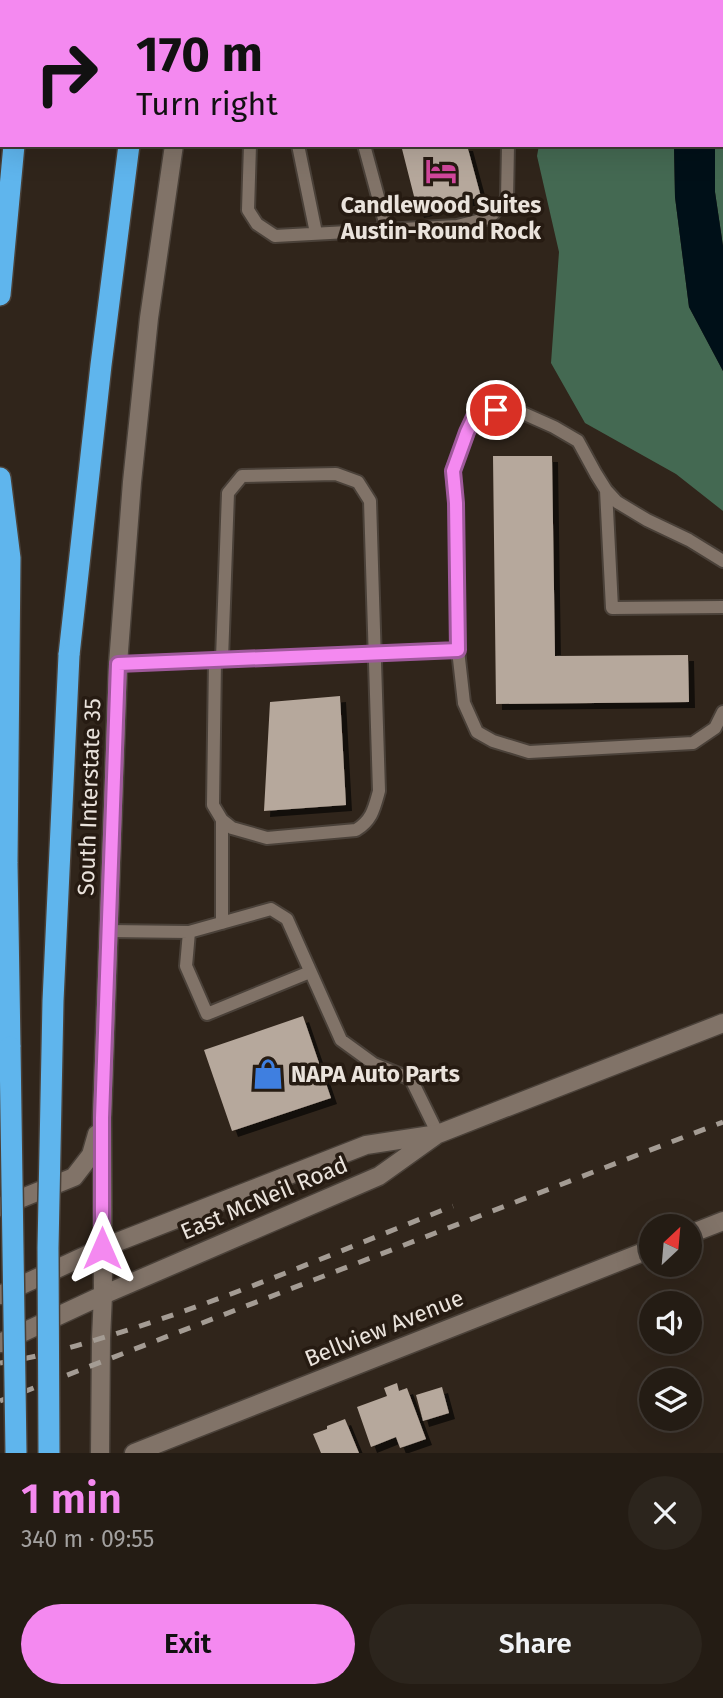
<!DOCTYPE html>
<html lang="en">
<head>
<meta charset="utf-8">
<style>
  body { margin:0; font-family:"Fira Sans",sans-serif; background:#2c251d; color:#f1f3f6; height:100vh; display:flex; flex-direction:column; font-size:26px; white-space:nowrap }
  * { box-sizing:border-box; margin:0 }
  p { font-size:23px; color:#a3a1a0 }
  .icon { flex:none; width:38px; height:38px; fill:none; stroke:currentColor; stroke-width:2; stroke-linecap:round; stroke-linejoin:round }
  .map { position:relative; height:1453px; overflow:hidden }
  .drawer { display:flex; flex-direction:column; background:#241c14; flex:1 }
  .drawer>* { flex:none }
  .hud { position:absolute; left:0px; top:0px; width:724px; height:147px; box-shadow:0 7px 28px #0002,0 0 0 2px #413a34; background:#f489f0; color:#111; overflow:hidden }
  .needle { width:46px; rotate:26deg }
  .controls { position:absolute; left:639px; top:1214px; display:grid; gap:14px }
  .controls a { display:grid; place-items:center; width:63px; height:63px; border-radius:50%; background:#241c14; box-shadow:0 7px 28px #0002,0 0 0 2px #413a34; font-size:35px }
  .pin { position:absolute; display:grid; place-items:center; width:60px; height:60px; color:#fff; margin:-30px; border:4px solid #fff; border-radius:50%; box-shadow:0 2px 7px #0007 }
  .me { position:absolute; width:77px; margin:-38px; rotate:0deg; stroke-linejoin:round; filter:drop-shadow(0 0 5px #0008) }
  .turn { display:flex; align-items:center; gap:24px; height:147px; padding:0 21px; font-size:32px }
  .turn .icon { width:91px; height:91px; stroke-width:2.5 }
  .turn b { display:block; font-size:49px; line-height:60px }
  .round { display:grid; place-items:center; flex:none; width:74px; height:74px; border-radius:37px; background:#2c251d }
  .overview { display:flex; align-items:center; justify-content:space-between; height:119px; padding:0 21px }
  h1 { font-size:42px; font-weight:600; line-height:52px; color:#f489f0 }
  .action { display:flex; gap:14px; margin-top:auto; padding:14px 21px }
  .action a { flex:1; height:80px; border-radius:42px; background:#f489f0; color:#111; font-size:28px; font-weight:600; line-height:80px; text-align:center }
  .action a+a { background:#2c251d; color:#f1f3f6 }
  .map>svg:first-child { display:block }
  .forest { fill:#446952 }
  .water { fill:#001018 }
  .building { fill:#b6a89c; filter:url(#shadow) }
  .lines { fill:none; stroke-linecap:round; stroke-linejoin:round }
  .service-casing { stroke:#4a4139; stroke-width:16 }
  .minor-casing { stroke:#4a4139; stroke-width:21 }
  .tertiary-casing { stroke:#4a4139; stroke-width:21 }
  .secondary-casing { stroke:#4a4139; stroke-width:21 }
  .motorway-casing { stroke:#4a4139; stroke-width:24 }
  .service { stroke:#817368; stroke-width:12 }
  .minor { stroke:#817368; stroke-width:18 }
  .tertiary { stroke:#817368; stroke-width:18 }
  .secondary { stroke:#817368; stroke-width:18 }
  .motorway { stroke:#5fb5ed; stroke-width:21 }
  .rail { stroke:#a49c94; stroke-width:5; stroke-dasharray:12 12; stroke-linecap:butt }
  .motorway-bridge-casing { stroke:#4a4139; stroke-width:24; stroke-linecap:butt }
  .motorway-bridge { stroke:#5fb5ed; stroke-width:21 }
  .route-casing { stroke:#9f599c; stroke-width:18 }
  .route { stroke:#f489f0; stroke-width:12 }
  .labels { text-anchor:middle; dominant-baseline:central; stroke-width:7; stroke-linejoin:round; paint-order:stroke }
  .poi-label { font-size:23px; font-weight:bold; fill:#eae3dc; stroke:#261b12 }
  .street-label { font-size:23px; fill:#eae3dc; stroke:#261b12 }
</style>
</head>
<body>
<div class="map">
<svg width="723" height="1453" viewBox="0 0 723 1453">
  <defs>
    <filter id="shadow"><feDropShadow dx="6" dy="6" stdDeviation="0" flood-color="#0009"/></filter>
  </defs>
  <rect width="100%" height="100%" fill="#30251b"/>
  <path class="forest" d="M699,0H723V246L715,192L714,145H723V2H700Z
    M539,145H674L675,197L689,307L723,371V511L676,474L585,423L551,363L559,252L537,156Z"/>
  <path class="water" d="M674,145H715V192L723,246V371L689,307L675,197Z"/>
  <path class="building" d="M401,145H467L481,197L418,212Z
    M493,456H552L555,656L688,655L689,702L496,704Z
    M340,696L346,805L264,811L270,702Z
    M303,1016L331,1098L232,1131L204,1050Z
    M397,1383L399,1391L407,1388L426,1439L400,1448L396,1437L371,1447L357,1407L387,1396L384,1388Z
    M442,1387L449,1413L423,1421L416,1395Z
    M345,1419L359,1453H321L313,1434L327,1429V1426Z"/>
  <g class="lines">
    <defs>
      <path id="service" d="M251,0V2
        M468,0L469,2
        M250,145L248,210L257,224L275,236L457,226L489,218L507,199L508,145
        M298,145L316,233
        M364,145L387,230
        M606,490L612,608L723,607
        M723,561L689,540L647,520L617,502L606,490L596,474L578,441L554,427L518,411L496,410L474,417L452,471L456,503L458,650L464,703L477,732L493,741L529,752L693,743L715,728L723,712
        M215,660L213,805L222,820L232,828L267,838L356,830C372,820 374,809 379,791L370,501L358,482L336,474L242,476L228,493L222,659
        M118,664L458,650
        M222,923V820
        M109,931L189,932L271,909L287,919L341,1040L374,1064L411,1079L438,1134
        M189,932L186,966L207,1014L310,972"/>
      <path id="minor" d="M690,1234L723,1221
        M134,1453L651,1249"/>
      <path id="tertiary" d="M102,1248L366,1145L438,1134L723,1023
        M103,1295L379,1176L435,1136"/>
      <path id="secondary" d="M195,2V0
        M0,1207L74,1177L91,1155L97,1134
        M0,1295L102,1248
        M0,1343L103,1295
        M100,1453L101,1338L103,1295L102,1118L118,664L132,482L149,318L174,145"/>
      <path id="motorway" d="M28,2V0
        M149,2V0
        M0,295L14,145
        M0,478L10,558L7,863L10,1047
        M69,655L101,365L129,145"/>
    </defs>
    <use href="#service" class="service-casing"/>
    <use href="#minor" class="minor-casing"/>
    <use href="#tertiary" class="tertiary-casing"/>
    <use href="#secondary" class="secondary-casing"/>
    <use href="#motorway" class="motorway-casing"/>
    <use href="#service" class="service"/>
    <use href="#minor" class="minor"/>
    <use href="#tertiary" class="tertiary"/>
    <use href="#secondary" class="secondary"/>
    <use href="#motorway" class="motorway"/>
    <path class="rail" d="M0,1363C46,1356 90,1342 134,1328C242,1293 347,1248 453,1206
      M0,1401L723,1122"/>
    <defs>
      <path id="motorway-bridge" d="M10,1047L16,1453
        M49,1453L48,1248L53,1001L69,655"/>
    </defs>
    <use href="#motorway-bridge" class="motorway-bridge-casing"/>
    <use href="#motorway-bridge" class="motorway-bridge"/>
  </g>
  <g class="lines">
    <defs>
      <path id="route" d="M102,1248V1118L118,664L458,650L456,503L453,471L467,432L474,417L496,410"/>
    </defs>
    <use href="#route" class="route-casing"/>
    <use href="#route" class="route"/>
  </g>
  <defs>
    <symbol id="hotel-bare" viewBox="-9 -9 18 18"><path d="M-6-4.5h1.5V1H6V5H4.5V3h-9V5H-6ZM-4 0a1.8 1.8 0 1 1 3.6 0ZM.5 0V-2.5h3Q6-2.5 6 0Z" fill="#d1479c" stroke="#261b12" stroke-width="2.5" paint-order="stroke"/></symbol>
    <symbol id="shop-bare" viewBox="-9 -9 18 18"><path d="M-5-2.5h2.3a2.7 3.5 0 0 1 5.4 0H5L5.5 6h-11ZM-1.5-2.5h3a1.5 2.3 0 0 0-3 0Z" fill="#3f7fe0" stroke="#261b12" stroke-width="2.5" paint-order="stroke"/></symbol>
  </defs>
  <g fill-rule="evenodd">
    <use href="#hotel-bare" x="419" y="149" width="44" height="44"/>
    <use href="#shop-bare" x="246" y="1052" width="44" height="44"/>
  </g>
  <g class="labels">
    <g class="poi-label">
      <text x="441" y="205">Candlewood Suites<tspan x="441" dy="26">Austin-Round Rock</tspan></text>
      <text x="291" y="1074" text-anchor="start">NAPA Auto Parts</text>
    </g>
    <g class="street-label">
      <text transform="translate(89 797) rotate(-88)">South Interstate 35</text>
      <text transform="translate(264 1198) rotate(-23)">East McNeil Road</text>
      <text transform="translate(384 1328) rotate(-22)">Bellview Avenue</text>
    </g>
  </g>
</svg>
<div class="controls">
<a><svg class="needle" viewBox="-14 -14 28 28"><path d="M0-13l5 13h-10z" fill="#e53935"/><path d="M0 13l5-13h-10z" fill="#a3a1a0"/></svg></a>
<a><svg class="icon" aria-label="sound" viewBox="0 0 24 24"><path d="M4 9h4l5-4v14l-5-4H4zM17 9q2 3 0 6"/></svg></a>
<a><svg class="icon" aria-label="layers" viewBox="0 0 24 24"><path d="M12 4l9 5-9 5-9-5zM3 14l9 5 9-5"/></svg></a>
</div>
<div class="pin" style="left:496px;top:410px;background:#d93025"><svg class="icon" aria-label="arrive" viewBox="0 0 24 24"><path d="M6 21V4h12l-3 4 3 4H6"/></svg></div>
<svg class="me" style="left:102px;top:1248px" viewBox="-20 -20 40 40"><path d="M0-17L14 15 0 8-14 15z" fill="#f489f0" stroke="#fff" stroke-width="4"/></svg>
<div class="hud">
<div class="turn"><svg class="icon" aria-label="right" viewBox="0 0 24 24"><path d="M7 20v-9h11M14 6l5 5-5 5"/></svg><div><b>170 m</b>Turn right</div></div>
</div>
</div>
<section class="drawer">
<div class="overview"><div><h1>1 min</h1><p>340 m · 09:55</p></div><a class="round"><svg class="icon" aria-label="close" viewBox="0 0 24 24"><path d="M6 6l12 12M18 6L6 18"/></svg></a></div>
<div class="action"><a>Exit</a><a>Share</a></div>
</section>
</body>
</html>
